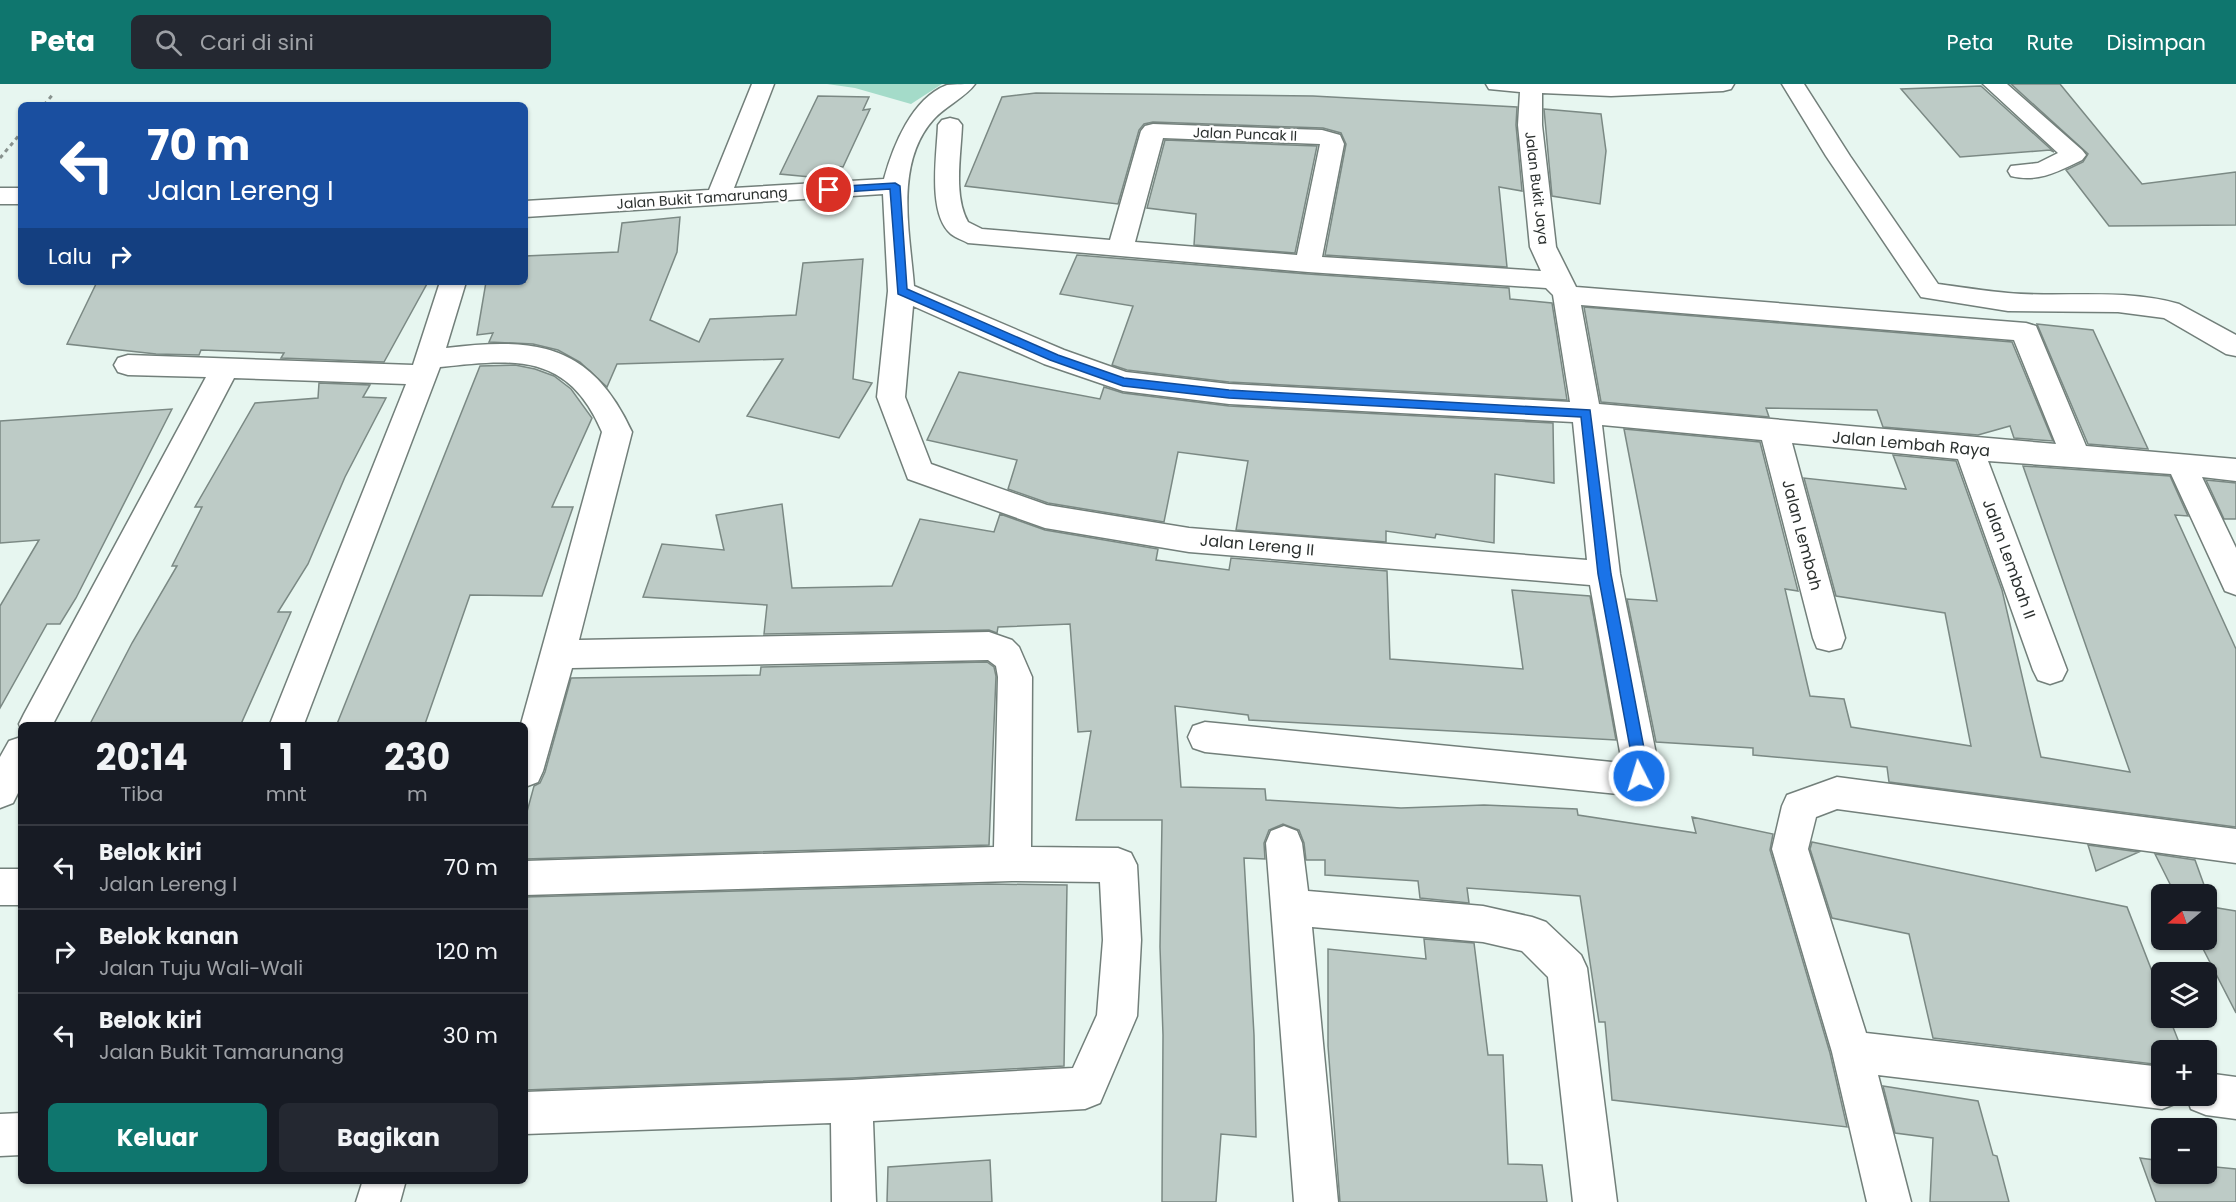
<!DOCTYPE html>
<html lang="id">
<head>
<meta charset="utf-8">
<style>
  body { margin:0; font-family:Poppins,sans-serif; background:#242831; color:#f1f3f6; height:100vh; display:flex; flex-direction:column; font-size:22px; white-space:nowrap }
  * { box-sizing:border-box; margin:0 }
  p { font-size:20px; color:#9ea1a6 }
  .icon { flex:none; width:33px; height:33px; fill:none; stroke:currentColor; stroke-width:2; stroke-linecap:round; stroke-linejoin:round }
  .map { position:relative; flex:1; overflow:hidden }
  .sheet { position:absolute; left:18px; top:638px; width:510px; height:462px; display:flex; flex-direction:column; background:#171b24; border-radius:9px; box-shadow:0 2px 4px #0004 }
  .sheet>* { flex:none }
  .guide { position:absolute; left:18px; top:18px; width:510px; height:183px; border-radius:9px; box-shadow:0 2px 4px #0004; background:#1a4fa0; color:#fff; overflow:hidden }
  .needle { width:39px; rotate:251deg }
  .buttons { position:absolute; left:2151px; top:800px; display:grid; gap:12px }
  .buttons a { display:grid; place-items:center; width:66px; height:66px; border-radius:9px; background:#171b24; box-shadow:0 2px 4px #0004; font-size:30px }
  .pin { position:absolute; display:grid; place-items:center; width:51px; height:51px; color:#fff; margin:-26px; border:3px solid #fff; border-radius:50%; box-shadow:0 2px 6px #0007 }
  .me { position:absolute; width:66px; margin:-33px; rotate:355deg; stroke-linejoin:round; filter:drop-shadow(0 0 4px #0008) }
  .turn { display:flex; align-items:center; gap:21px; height:126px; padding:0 30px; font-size:27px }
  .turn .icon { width:78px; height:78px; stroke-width:2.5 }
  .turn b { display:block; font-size:42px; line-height:51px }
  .then { display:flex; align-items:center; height:57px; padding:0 30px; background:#0003; gap:12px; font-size:22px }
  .eta { display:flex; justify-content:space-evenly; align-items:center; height:102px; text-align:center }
  .eta b { font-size:36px; font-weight:700; line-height:42px }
  .primary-button { display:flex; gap:12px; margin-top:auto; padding:12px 30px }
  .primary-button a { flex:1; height:69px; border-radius:9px; background:#0f766e; color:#fff; font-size:24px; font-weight:700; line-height:69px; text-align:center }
  .primary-button a+a { background:#242831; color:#f1f3f6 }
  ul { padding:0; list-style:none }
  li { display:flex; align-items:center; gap:18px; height:84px; padding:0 30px; border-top:2px solid #363941 }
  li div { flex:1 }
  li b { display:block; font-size:22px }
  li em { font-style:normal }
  header { display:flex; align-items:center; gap:36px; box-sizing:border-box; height:84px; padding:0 30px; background:#0f766e; color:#fff }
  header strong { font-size:28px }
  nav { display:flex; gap:33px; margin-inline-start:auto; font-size:21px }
  .search { width:420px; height:54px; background:#242831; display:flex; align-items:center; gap:15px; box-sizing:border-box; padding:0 21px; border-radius:9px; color:#9ea1a6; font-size:22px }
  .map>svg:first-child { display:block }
  .green { fill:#a4dbc9 }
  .building { fill:#bdcbc6; stroke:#7b8984; stroke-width:1.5 }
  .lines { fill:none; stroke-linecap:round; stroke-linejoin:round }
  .minor-casing { stroke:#727f7a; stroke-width:3 }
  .path { stroke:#88928e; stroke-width:3; stroke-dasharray:4 4; stroke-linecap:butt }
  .minor { fill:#fff; fill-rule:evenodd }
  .route { fill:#1a73e8; stroke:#114b97; stroke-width:1.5 }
  .labels { text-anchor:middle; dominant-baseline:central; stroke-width:4.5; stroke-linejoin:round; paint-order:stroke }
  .far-street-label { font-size:14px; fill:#2c312f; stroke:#fff }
  .street-label { font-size:16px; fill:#2c312f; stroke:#fff }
</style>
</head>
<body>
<header>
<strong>Peta</strong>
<div class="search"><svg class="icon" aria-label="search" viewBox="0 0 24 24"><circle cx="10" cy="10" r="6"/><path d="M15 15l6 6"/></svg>Cari di sini</div>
<nav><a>Peta</a><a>Rute</a><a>Disimpan</a></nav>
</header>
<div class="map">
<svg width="2236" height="1118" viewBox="0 0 2236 1118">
  <rect width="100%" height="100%" fill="#e7f6f0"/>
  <path class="green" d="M827,0H942L911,20L855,4Z"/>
  <path class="building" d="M2011,0H2060L2142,100L2236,88V141L2109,142L2066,86L2083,78L2088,70Z
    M1981,2L2054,68L2050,66L1960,73L1901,5Z
    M1036,9L1313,12L1517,23L1516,41L1522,107L1499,103L1507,183L1325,171L1346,60L1341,49L1323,44L1153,38L1144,40L1139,46L1118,120L965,102L1002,13Z
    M818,12L869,13L863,26L870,25L843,83L835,82L831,95L780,90Z
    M1544,25L1601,30L1606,67L1600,120L1552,112Z
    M1165,56L1317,62L1295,169L1194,161L1196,130L1147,124Z
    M680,133L677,168L650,236L699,258L710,235L796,231L803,179L863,175L853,295L872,299L839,354L747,332L783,275L617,280L607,303L580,278L558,266L533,260L489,258L493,249L477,251L486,198H525V172L618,168L622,139Z
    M1077,171L1308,190L1509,204L1510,215L1552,219L1567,316L1229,298L1127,286L1112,281L1133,222L1060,210Z
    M97,198H428L384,278L281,274L284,269L201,266L199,271L156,270L67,260Z
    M1584,223L2012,258L2053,357L2014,354L2010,342L1978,351L1883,343L1877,326L1766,324L1769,333L1601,318Z
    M2037,240L2093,246L2148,365L2088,360Z
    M515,281L535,285L554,292L571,305L592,334L552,423H573L542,512L470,511L425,640H337L480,282Z
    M959,288L1100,315L1104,303L1123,309L1229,322L1553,339L1554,399L1495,390L1494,459L1436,450L1435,454L1386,447V458L1236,446L1248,377L1178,368L1164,438L1048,419L1008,405L1017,376L927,356Z
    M319,299L370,301L363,313L386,314L345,393L308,480L278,528H291L241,640H90L132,559L177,482H172L202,423H195L255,319L318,314Z
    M172,325L76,514L60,540H47L0,624V522L39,456L0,459V337Z
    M1624,345L1760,358L1798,507L1785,505L1810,612L1844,615L1851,643L1971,662L1945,529L1836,512L1804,394L1906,405L1893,371L1956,377L2002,506L2041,673L2130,688L2023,382L2170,392L2188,432L2175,431L2236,565V743L1889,698L1887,683L1753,671V664L1656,658L1627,515L1657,517Z
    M2206,396L2236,399V435H2224Z
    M782,420L792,504L892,502L920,435L994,448L1000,430L1045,446L1158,465L1156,476L1229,486L1231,474L1387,487L1390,575L1523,585L1512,506L1590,512L1616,656L1249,636L1248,631L1175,622L1181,703L1265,705L1266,716L1401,724L1484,721L1577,725L1578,731L1696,749L1692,733L1773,750L1770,766L1830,969L1847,1043L1612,1016L1605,938H1599L1580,812L1467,804L1469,819L1420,814L1418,797L1325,791V776H1306L1304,759L1299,746L1283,740L1269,746L1264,759L1265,775L1244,774L1254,951L1256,1053L1221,1050L1216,1118H1162L1163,951L1160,863L1162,736H1076L1091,647L1078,648L1070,540L998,543L997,549L989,546L764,550L767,521L643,513L662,460L724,466L716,431Z
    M987,578L994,583L996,592L989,761L525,775V735L534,702L540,699L545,688L571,594L760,591L761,583Z
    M1812,758L2127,823L2162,913V933H2169L2182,966H2162V981L1933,954L1909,850L1832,834L1810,765Z
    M2088,761L2139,768L2096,787Z
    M2155,770L2195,776L2212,823L2236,827V929L2198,855H2206V810H2175Z
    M988,800L1067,801L1064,982L852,994L525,1006V813Z
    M1424,855L1474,859L1488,971H1503L1508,1080L1542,1081L1547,1118H1340L1328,962V865L1426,875Z
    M1883,1002L1978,1017L1993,1071L1997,1072L2009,1118H1930L1933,1054L1895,1049Z
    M2140,1074L2162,1077V1089H2206V1082L2236,1085V1118H2156Z
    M990,1076L992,1118H887L888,1083Z"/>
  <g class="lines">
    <defs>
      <path id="minor" d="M752,0H774L734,104L884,95C893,62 912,14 947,1C955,0 967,0 975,0C965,14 945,22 933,36C894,80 910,150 914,202L1064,266L1126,288L1229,300L1570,318L1553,211L1546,204L1308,188L968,159C963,156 956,154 951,150C927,130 937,70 938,41L942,36L950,34L958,36L962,41C961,71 953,111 968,138L982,145L1110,156L1141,47L1145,42L1153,40L1322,46L1340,51L1344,60L1322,173L1541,187L1530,163L1518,41L1520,8L1489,5L1486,0H1734L1731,5L1723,7L1611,12L1542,9V41L1556,163L1576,203L2026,239L2036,242L2086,362L2236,375V397L2202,393L2236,464V511L2225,507L2171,390L1988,377L2067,586L2062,596L2050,600L2038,596L2033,586L1958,375L1792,359L1845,554L1841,564L1829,567L1817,564L1813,554L1762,356L1602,341L1620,490L1658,680L1657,692L1652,703L1628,711L1205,668L1193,664L1188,653L1193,642L1205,638L1622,679L1590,501L1189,468L1045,444L908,395L877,313L888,207L883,110L525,133V117L709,106ZM1163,54L1320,60L1297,171L1135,158ZM1581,221L2014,256L2056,360L1599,320ZM913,222L1044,280L1123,307L1229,320L1573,338L1587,476L1189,444L1047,421L931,380L905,313Z
        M1782,0H1804L1850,72L1938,200C1961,203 1985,207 2008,209C2065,214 2123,204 2179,220L2236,251V272L2226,270L2164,234L2118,228L2008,227L1921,213L1826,72Z
        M1983,0H2007L2082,66L2086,71L2082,76C2059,87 2038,99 2011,92L2008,87L2011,82L2038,79L2058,69Z
        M0,104H21V120H0Z
        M440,198H466L446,264C535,253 591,259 632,348L579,556L989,548L1012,556L1019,563L1032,593L1031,763L1118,764L1131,769L1137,781L1141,856L1137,932L1100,1019L1085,1025L873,1037L876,1118H832L831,1039L525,1050V1008L852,996L1073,984L1097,931L1103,856L1100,798L1012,797L525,811V777L994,763L998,593L996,582L988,576L572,584L543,687L538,698L525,703V640H521L602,348C568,268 514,275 440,283L304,640H270L406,300L234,294L53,640H21V645L19,640L24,630L206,293L128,291L118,288L114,281L118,274L128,271L413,281Z
        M21,653V703L13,719L0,724V673L9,657Z
        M1837,693L2236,745V779L1837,725L1816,733L1808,765L1866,949L2162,983V1011H2180L2177,1019L2162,1025L1878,991L1911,1118H1867L1832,968L1772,765L1782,722L1787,711Z
        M1284,742L1297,747L1302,759L1308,807L1483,822L1532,833L1546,838L1581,871L1587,884L1617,1118H1573L1548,893L1522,867L1483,858L1312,843L1338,1118H1294L1266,759L1271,747Z
        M0,785H21V821H0Z
        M2206,989L2236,993V1035L2206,1031L2191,1025L2186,1011H2206Z
        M21,1029V1071L0,1072V1030Z
        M363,1096H406L400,1118H356Z"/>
    </defs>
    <use href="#minor" class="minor-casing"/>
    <path class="path" d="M44,21L54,9
      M0,74L21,49"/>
    <use href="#minor" class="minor"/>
  </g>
  <path class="route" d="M895,99L900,102L907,205L1058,271L1124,294L1229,306L1590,326L1611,490L1647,680L1645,696L1639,698L1634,696L1633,680L1598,490L1581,333L1229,314L1123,302L1050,276L898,210L890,105L829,109L824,106L829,103Z"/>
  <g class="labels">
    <g class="far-street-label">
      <text transform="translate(1245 50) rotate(2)">Jalan Puncak II</text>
      <text transform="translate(1537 104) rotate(83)">Jalan Bukit Jaya</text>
      <text transform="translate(702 114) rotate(-4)">Jalan Bukit Tamarunang</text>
    </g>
    <g class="street-label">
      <text transform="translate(1911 360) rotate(5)">Jalan Lembah Raya</text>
      <text transform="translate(1802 451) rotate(75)">Jalan Lembah</text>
      <text transform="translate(1257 461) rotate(5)">Jalan Lereng II</text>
      <text transform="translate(2009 475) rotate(70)">Jalan Lembah II</text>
    </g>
  </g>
</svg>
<div class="buttons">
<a><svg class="needle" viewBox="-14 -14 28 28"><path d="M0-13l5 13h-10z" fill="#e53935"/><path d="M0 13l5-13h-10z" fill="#9ea1a6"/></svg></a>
<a><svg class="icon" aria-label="layers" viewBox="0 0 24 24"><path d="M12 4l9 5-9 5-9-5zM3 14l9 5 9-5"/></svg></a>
<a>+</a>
<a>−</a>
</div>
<div class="pin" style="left:829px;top:106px;background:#d93025"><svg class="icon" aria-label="arrive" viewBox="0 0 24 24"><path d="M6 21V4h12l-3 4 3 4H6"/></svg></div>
<svg class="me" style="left:1639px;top:692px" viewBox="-20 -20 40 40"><circle r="17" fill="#1a73e8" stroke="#fff" stroke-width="3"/><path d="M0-11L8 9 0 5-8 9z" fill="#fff"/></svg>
<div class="guide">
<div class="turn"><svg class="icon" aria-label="left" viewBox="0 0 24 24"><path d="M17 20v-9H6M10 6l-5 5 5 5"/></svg><div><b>70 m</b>Jalan Lereng I</div></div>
<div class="then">Lalu<svg class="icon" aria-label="right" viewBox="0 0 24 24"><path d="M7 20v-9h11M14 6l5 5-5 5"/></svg></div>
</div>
<section class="sheet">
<div class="eta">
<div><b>20:14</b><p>Tiba</p></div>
<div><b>1</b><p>mnt</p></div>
<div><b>230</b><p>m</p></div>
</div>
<ul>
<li><svg class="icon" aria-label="left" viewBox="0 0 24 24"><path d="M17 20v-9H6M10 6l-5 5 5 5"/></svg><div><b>Belok kiri</b><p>Jalan Lereng I</p></div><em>70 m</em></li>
<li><svg class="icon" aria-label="right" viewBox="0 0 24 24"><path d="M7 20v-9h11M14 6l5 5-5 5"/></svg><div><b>Belok kanan</b><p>Jalan Tuju Wali-Wali</p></div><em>120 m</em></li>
<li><svg class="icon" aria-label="left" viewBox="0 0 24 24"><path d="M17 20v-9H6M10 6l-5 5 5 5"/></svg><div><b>Belok kiri</b><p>Jalan Bukit Tamarunang</p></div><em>30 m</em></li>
</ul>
<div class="primary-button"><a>Keluar</a><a>Bagikan</a></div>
</section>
</div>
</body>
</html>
